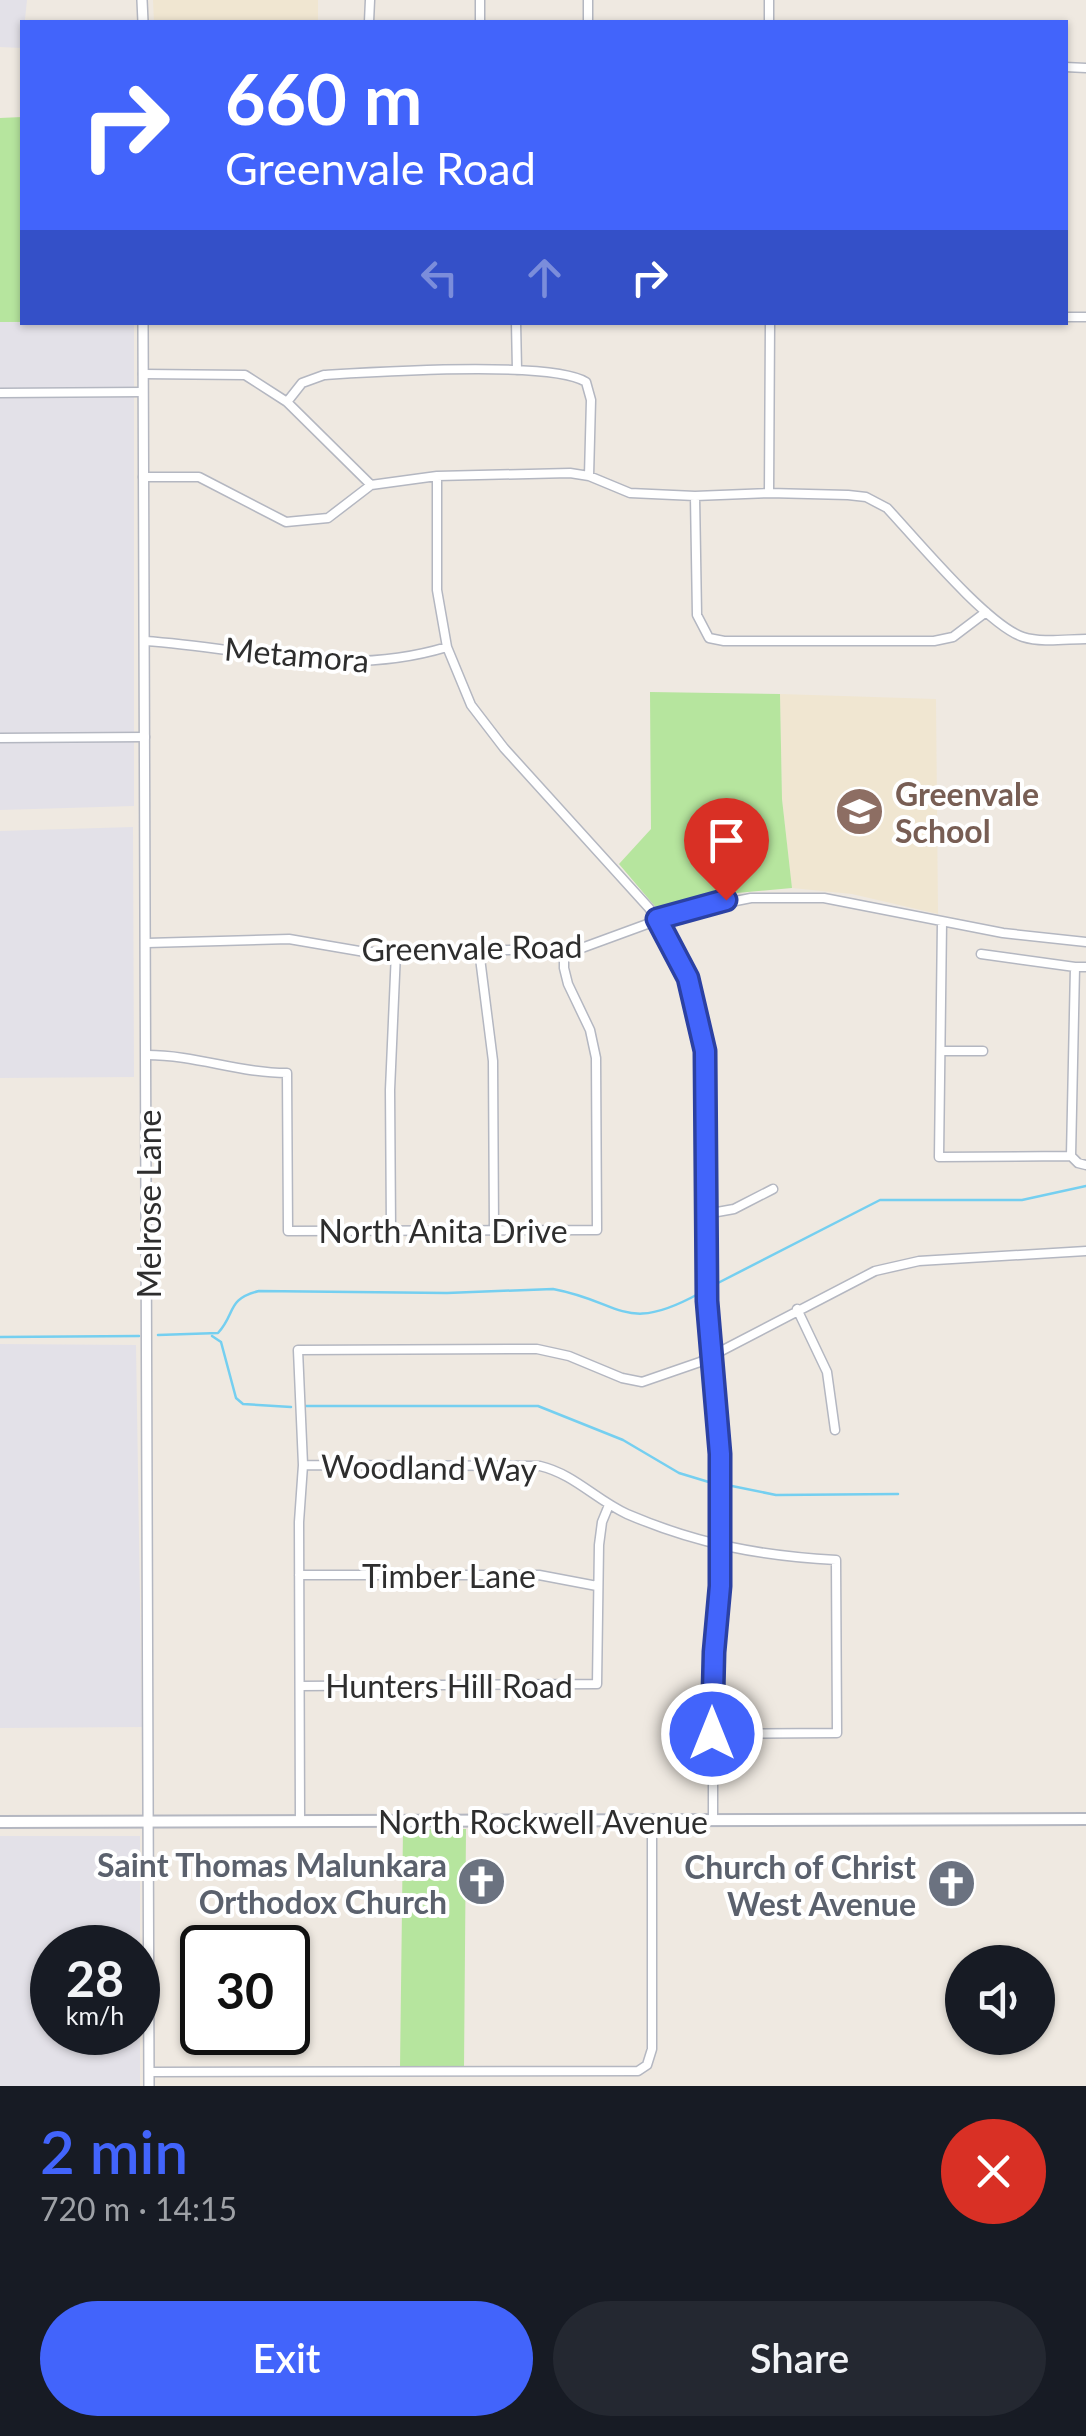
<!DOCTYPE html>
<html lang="en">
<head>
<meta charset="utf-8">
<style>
  body { margin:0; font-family:Lato,sans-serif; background:#242831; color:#f1f3f6; height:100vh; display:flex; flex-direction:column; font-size:38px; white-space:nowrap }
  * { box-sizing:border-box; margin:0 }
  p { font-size:32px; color:#9ea1a6 }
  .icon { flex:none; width:55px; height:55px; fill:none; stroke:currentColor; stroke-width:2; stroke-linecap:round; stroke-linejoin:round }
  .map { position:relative; height:2086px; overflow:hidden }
  .panel { display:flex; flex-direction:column; background:#171b24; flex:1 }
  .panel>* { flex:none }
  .guide { position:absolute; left:20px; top:20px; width:1048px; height:305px; border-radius:0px; box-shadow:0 2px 8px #0004; background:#4264fb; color:#fff; overflow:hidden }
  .tools { position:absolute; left:945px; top:1945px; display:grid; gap:20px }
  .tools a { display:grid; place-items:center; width:110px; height:110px; border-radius:50%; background:#171b24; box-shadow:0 2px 8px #0004; font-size:50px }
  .speed { position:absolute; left:30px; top:1925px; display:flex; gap:20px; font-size:50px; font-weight:700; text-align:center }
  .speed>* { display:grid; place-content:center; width:130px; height:130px; border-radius:50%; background:#171b24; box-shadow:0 2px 8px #0004; line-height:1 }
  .speed small { font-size:25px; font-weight:400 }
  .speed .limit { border:5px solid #111; border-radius:15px; background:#fff; color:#111 }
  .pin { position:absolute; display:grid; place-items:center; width:85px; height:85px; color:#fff; margin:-102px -42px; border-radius:50% 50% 50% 0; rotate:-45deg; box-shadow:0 0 10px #0007 }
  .pin .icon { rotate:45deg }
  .me { position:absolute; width:110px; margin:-55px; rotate:0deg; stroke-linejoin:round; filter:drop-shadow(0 0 8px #0008) }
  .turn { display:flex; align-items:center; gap:35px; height:210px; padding:0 40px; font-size:45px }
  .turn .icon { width:130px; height:130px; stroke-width:2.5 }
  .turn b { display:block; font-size:70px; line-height:85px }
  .lanes { display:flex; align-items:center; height:95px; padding:0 40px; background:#0003; justify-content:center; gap:50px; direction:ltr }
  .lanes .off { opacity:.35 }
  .round { display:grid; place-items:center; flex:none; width:105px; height:105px; border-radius:52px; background:#242831 }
  .summary { display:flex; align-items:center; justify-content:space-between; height:170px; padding:0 40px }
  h1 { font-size:60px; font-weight:600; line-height:75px; color:#4264fb }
  .action { display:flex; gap:20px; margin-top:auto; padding:20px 40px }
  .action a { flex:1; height:115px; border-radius:60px; background:#4264fb; color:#fff; font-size:40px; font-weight:600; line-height:115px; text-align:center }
  .action a+a { background:#242831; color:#f1f3f6 }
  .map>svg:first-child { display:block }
  .industrial { fill:#e3e1e8; fill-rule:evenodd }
  .education { fill:#f0e6d1 }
  .green { fill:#b6e59e }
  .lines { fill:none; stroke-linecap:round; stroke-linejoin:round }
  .stream { stroke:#75cff0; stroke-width:2.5 }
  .minor-casing { stroke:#b4b7c1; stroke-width:11 }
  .tertiary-casing { stroke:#b4b7c1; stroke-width:12 }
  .secondary-casing { stroke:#b4b7c1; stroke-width:14 }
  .minor { stroke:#fff; stroke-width:8 }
  .tertiary { stroke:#fff; stroke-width:9 }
  .secondary { stroke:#fff; stroke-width:10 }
  .route-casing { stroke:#2b41a3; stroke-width:25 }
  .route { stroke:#4264fb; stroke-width:18 }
  .labels { text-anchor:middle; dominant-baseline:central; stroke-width:8; stroke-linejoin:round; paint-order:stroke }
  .street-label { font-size:32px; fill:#2e2e2e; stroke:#fff }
  .education-label { font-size:32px; font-weight:bold; fill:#785e54; stroke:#fff; text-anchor:start }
  .worship-label { font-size:32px; font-weight:bold; fill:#5b616d; stroke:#fff; text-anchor:end }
</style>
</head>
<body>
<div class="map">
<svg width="1086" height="2086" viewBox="0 0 1086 2086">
  <rect width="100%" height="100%" fill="#efe9e1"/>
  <path class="industrial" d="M0,0H27L22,48L0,47Z
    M0,322L134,323V806L0,810Z
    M133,827L134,1077L0,1078V831Z
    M0,1344L136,1345L142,1727L0,1728Z
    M0,1836H140V2086H0ZM52,1948H138V2032H52Z"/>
  <path class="education" d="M153,0H318V22H154Z
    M780,694L936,699L938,914L852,894L792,888L782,799Z"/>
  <path class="green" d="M22,117V322H0V118Z
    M650,692L780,694L782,799L792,888L726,894L658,910L619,864L651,829Z
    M403,1829H466L464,2068H400Z"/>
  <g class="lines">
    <path class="stream" d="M714,1285L880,1200H1022L1086,1186
      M158,1335L218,1333C236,1314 226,1299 259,1291L447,1293L553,1289C623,1302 624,1335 700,1293
      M212,1336L221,1342L236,1398L243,1404L291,1407
      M0,1337L139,1336
      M306,1406H538L623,1440L679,1473L712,1483
      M727,1485L776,1495L898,1494"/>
    <defs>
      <path id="minor" d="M480,0V22
        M588,0V22
        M369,22L370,0
        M769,22V0
        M1065,67L1086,68
        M1065,317H1086
        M516,322L517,370
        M143,374L245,375L287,402L371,485
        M0,393L143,392
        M287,402L302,383L324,375C372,372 552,360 586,382L591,400L589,476
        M437,476V590L447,647L471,705L504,748L649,908L665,931L688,978L705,1051L707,1301L720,1454V1586L713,1652V1820
        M143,477H199L286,522L328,518L371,485L437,476L570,473L589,476L630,493L695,496L769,493L848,495L866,497L887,508C916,539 987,625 1023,637C1042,643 1067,639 1086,639
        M769,493L770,322
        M695,496L697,615L709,638L724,641H934L953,637L986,612
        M145,641C251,648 341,679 447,647
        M0,738L145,737
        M942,922L939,1157L1071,1156
        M147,943L289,939L365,952L579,949L680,912L751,898H824L1003,933L1086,942
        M479,950L493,1061L494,1230
        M981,954L1075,967
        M1086,967H1075L1071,1156L1078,1163L1086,1165
        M941,1051H983
        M147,1055C196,1055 239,1073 287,1073L288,1231L597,1230L596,1058L590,1030L568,984L564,968V949
        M706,1214L734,1209L773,1189
        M391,1230L390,1090L396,952
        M797,1309L827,1372L835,1430
        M303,1465L540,1466C574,1474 596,1500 627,1514C697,1544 761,1556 836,1560L837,1733L713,1734
        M299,1575H539L597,1586
        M300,1686L597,1684L599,1545L602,1522L609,1505
        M300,1821L299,1522L303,1465L298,1350L537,1349L569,1356L622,1378L642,1382L700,1362L875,1271L919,1261L1086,1251
        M149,2072L638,2071L647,2065L652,2049V1820"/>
      <path id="tertiary" d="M142,0L143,22
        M143,322L149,2086"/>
      <path id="secondary" d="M0,1822L1086,1819"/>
    </defs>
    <use href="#minor" class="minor-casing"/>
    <use href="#tertiary" class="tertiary-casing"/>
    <use href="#secondary" class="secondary-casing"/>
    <use href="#minor" class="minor"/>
    <use href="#tertiary" class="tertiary"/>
    <use href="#secondary" class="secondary"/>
  </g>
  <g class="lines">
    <defs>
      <path id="route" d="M712,1734L714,1652L720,1586V1454L707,1301L705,1051L688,978L657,919L726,900"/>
    </defs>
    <use href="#route" class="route-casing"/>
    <use href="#route" class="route"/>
  </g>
  <defs>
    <symbol id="school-disc" viewBox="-11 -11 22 22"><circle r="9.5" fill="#8d6e63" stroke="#fff"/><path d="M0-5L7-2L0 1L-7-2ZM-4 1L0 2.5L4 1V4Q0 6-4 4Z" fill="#fff"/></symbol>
    <symbol id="church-disc" viewBox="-11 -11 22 22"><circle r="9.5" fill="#6b7280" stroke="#fff"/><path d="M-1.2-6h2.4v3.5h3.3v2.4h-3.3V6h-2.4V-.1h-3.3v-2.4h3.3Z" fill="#fff"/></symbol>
  </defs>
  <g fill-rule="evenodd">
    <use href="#school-disc" x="832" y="784" width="55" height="55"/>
    <use href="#church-disc" x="454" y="1854" width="55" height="55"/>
    <use href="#church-disc" x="924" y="1856" width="55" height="55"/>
  </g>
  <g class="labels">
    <g class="street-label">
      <text transform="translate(297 654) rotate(5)">Metamora</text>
      <text transform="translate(472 947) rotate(-1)">Greenvale Road</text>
      <text transform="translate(148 1204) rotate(-90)">Melrose Lane</text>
      <text x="443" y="1230">North Anita Drive</text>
      <text transform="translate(429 1467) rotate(1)">Woodland Way</text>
      <text x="449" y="1575">Timber Lane</text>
      <text x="449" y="1685">Hunters Hill Road</text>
      <text x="543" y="1821">North Rockwell Avenue</text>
    </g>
    <g class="education-label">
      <text x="895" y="793">Greenvale<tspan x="895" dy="37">School</tspan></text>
    </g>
    <g class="worship-label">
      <text x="447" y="1864">Saint Thomas Malunkara<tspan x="447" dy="37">Orthodox Church</tspan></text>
      <text x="916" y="1866">Church of Christ<tspan x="916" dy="37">West Avenue</tspan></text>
    </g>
  </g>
</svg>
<div class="tools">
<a><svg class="icon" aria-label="sound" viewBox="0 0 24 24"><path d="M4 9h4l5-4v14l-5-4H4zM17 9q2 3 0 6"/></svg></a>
</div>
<div class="speed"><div>28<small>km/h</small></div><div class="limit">30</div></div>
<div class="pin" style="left:726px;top:900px;background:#d93025"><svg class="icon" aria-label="arrive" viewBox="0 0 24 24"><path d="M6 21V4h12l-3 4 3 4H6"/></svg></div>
<svg class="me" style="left:712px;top:1734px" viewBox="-20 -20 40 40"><circle r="17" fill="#4264fb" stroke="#fff" stroke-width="3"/><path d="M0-11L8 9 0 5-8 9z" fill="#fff"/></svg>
<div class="guide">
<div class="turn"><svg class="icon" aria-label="right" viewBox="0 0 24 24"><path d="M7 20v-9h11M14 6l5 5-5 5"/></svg><div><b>660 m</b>Greenvale Road</div></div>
<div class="lanes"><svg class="icon off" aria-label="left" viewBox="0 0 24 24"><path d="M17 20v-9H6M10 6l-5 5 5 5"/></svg><svg class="icon off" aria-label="ahead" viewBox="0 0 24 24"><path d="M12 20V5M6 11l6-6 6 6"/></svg><svg class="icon" aria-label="right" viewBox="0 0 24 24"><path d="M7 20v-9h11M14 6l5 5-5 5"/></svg></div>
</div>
</div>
<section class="panel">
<div class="summary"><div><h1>2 min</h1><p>720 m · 14:15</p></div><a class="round" style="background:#d93025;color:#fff"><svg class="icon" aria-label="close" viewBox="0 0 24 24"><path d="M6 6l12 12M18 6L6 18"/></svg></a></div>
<div class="action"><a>Exit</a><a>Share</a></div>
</section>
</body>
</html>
